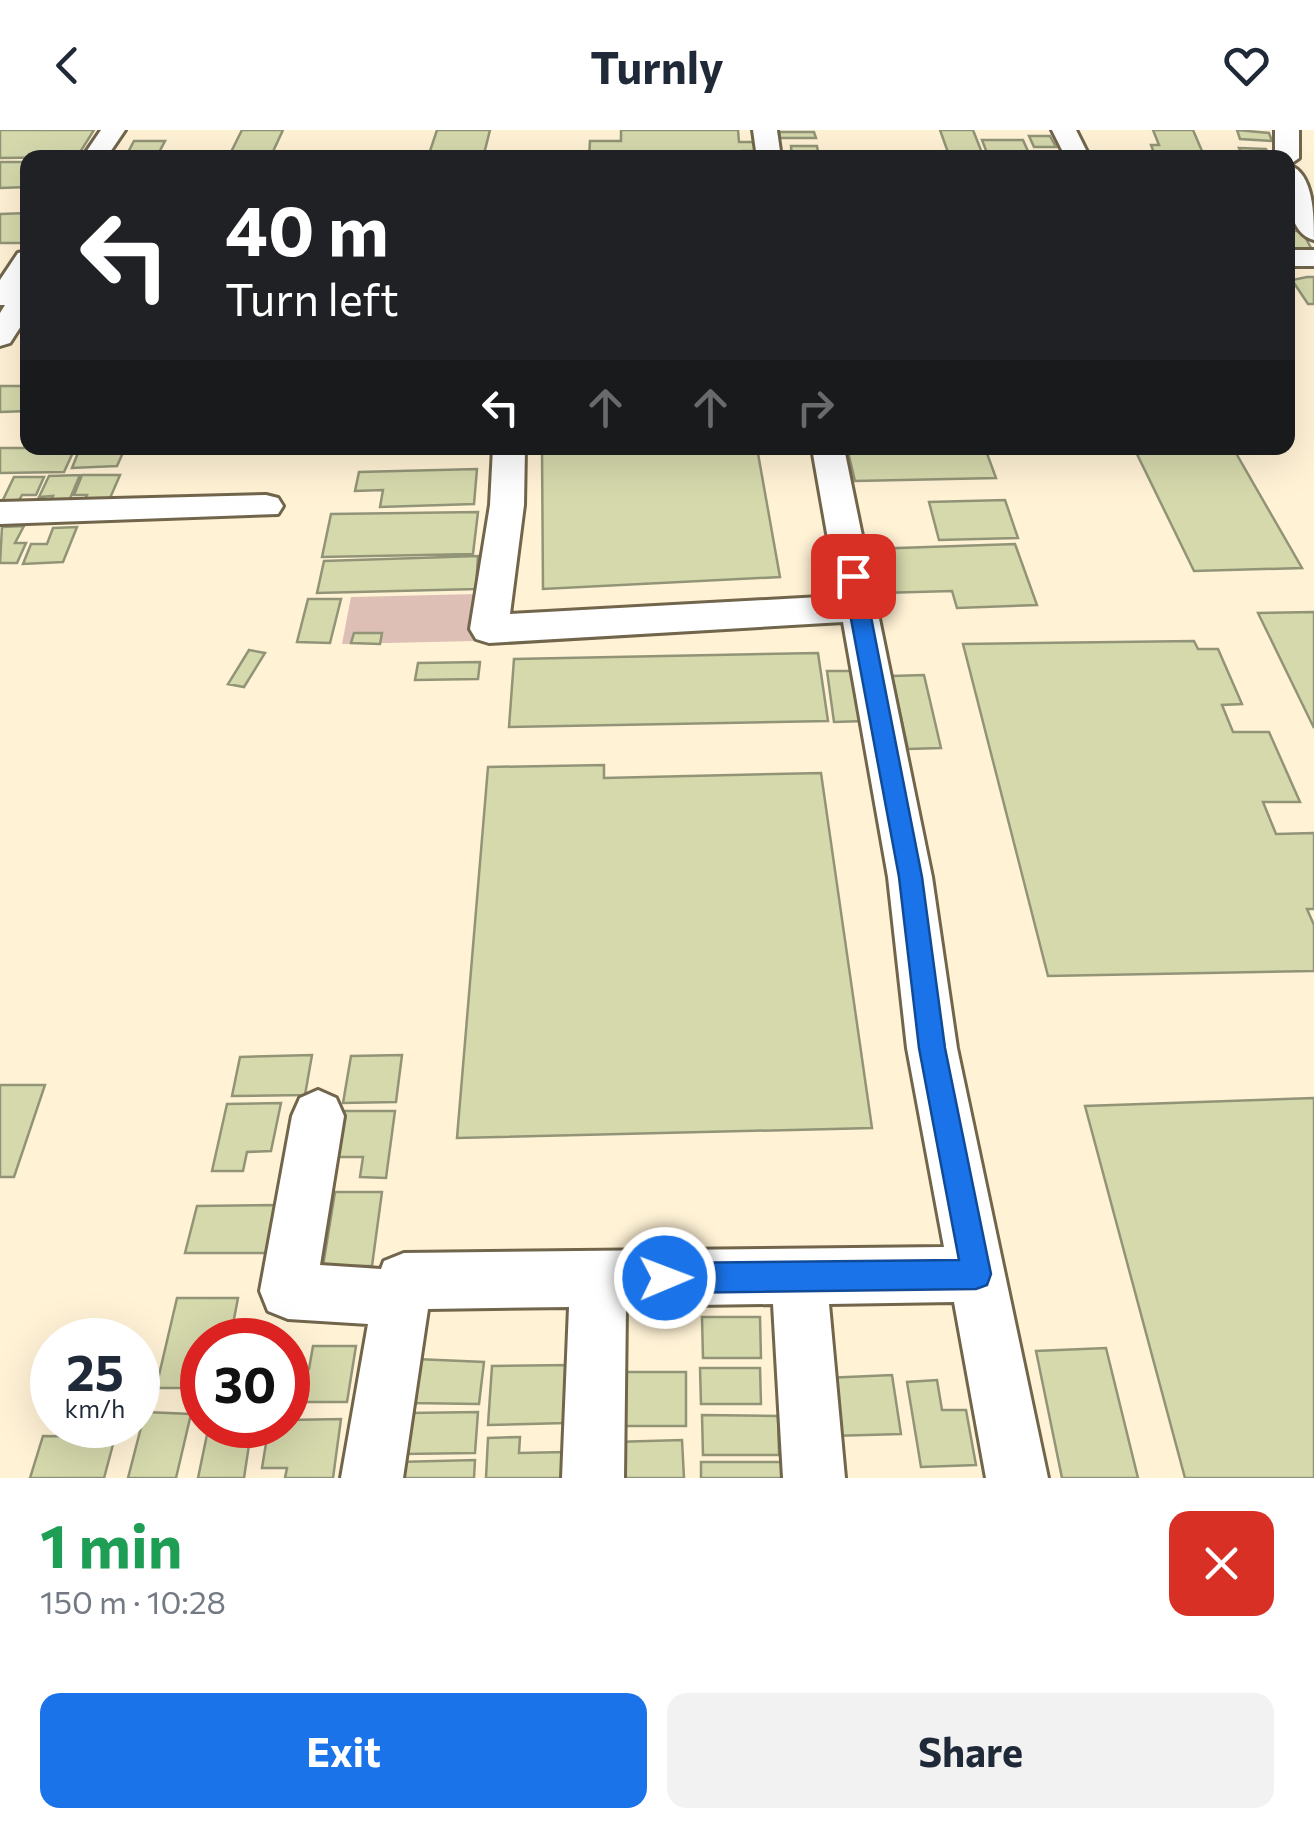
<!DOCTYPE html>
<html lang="en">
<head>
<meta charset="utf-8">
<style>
  body { margin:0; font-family:Commissioner,sans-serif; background:#f2f2f3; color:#1f2937; height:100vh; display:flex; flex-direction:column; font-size:38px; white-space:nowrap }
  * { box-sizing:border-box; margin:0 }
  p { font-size:32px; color:#747a83 }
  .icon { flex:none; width:55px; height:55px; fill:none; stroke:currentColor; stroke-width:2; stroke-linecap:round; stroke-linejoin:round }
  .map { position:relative; height:1348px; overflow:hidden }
  .details { display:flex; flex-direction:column; background:#fff; flex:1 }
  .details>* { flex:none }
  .top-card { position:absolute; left:20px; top:20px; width:1275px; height:305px; border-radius:20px; box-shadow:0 10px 40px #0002; background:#202124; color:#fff; overflow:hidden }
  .speed { position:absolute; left:30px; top:1188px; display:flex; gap:20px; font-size:50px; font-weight:700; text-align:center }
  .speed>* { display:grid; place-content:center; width:130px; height:130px; border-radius:50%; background:#fff; box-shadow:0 10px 40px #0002; line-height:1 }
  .speed small { font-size:25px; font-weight:400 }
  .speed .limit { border:15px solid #d22; background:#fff; color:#111 }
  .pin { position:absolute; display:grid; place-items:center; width:85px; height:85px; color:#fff; margin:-42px; border-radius:20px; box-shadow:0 5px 15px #0006 }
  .me { position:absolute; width:110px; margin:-55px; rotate:89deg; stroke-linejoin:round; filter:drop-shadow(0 0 8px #0008) }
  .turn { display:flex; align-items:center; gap:35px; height:210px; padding:0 40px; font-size:45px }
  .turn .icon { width:130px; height:130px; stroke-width:2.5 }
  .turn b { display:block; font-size:70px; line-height:85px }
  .lanes { display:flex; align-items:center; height:95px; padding:0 40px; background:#0003; justify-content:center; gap:50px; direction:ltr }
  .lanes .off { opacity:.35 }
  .round { display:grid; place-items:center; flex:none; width:105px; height:105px; border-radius:20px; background:#f2f2f3 }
  .overview { display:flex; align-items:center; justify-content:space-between; height:170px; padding:0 40px }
  h1 { font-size:60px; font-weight:700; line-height:75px; color:#1e9e55 }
  .button { display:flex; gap:20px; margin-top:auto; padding:20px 40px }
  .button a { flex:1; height:115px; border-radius:20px; background:#1a73e8; color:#fff; font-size:40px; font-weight:700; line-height:115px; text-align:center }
  .button a+a { background:#f2f2f3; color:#1f2937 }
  header { display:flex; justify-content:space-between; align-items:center; height:130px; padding:0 40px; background:#fff; font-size:45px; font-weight:700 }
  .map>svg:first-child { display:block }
  .green { fill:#ddbfb6 }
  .building { fill:#d6d9ac; stroke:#929477; stroke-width:2.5 }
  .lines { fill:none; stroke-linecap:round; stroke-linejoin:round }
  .street-casing { stroke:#71664c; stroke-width:6 }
  .street { fill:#fff; fill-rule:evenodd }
  .route { fill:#1a73e8; stroke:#114b97; stroke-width:2.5 }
</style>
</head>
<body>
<header><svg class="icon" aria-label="back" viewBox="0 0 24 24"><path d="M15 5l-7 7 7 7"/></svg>Turnly<svg class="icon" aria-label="heart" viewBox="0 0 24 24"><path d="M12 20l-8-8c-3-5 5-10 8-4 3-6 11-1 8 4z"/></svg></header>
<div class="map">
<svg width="1314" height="1348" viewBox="0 0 1314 1348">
  <rect width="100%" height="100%" fill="#fff2d5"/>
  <path class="green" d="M478,464L474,511L342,514L351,467Z"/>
  <path class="building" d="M0,0H94L77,27L0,28Z
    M242,0H283L270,28H228Z
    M437,0H490L483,28L428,27Z
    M621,0H738L739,12H757L758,21H743L744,28H589L590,11H621Z
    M940,0H973L984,28H950Z
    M1153,0H1193L1205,28H1156L1151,15H1159Z
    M1237,0L1269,3L1272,11L1240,9Z
    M779,2H814L816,8H780Z
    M1029,6H1050L1056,17H1034Z
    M982,10H1023L1031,28H989Z
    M134,11H165L156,28H125Z
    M791,16H817L819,28H792Z
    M1239,18L1266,19L1270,27L1243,26Z
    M0,32H28V57L0,58Z
    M28,83V103L22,113H0V84Z
    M1288,101H1302L1312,120L1293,119Z
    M1307,147H1314V174H1308L1292,150Z
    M0,256H28V281L0,282Z
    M27,311L28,318H75L64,342L0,343V318H24Z
    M80,318H125L117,336L72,338Z
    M542,318H757L780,447L543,459Z
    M847,318H985L996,348L855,351Z
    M1134,318H1233L1302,438L1194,441Z
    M477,339L474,374L380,377L383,360L355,361L359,342Z
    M80,345L66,378H47L53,366L39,367L49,346Z
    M82,345H120L107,375L82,376L87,365H74Z
    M14,347H44L36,365H22L16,376H0Z
    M1005,370L1018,408L939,410L929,372Z
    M478,382L473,424L322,427L331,384Z
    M24,396L15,413H26L17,433H0L2,397Z
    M77,397L63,432L23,434L31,414H47L53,398Z
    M1015,414L1037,475L957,478L952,461L881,463L870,419Z
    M478,426L476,459L317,463L324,431Z
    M308,469H341L330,513L297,512Z
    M1314,482V598L1258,483Z
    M354,503H382L380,514L351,513Z
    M1194,511L1198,519H1218L1242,574L1222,575L1233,602H1269L1300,672H1263L1276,704L1314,703V779H1307L1314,795V841L1048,846L963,514Z
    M249,520L265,523L244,557L228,554Z
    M818,523L828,591L509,597L514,529Z
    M480,532L478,549L415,550L418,533Z
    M827,541H857L866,591L834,592Z
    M924,545L941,618L908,619L892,546Z
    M604,635V648L821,643L872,998L457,1008L488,637Z
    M312,925L305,965L232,966L240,927Z
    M402,925L396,972L343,973L351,926Z
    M0,955H45L14,1047H0Z
    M1314,968V1348H1185L1085,976Z
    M281,973L271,1021L247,1022L243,1041H212L227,974Z
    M337,981H395L386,1048L360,1047L363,1027H330Z
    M335,1062H382L372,1136H323Z
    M276,1075L266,1123H185L197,1076Z
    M177,1168H238L230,1210H202V1258H156Z
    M702,1187H760L761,1228H703Z
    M313,1216H356L347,1272H288V1239H309Z
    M1106,1218L1138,1348H1062L1036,1221Z
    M416,1229L484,1232L479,1274L410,1273Z
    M568,1235L566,1293L488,1295L492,1236Z
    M700,1238H760L761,1274H701Z
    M618,1242H686V1296H617Z
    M892,1245L901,1304L831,1306L825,1248Z
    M937,1250L942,1280H966L976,1335L921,1337L907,1252Z
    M145,1282L191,1284L176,1348H128Z
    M478,1282L475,1323L403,1324L408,1283Z
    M702,1285L778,1286L779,1325H703Z
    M341,1289L333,1348H285L287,1338H262L269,1295H288V1290Z
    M209,1295H252L244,1348H198Z
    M43,1306L115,1307L104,1348H30Z
    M520,1307L519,1323L564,1322L563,1348H486L488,1308Z
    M682,1310L684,1348H615L614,1312Z
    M475,1330L474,1348H397L398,1332Z
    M701,1332H781L782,1348H701Z"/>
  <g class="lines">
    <defs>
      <path id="street" d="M101,0H125L106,28H82Z
        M753,0H777L781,28H757Z
        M1052,0H1076L1090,28H1066Z
        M1275,0H1299V28L1289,35C1314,43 1314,87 1314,110C1284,102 1288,52 1288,28H1275Z
        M1288,120H1314V136H1288Z
        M28,121V150L21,159H28V185L10,213L0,216V183L5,175H0V150L18,123Z
        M493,318H525L524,375L510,484L838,466L812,318H844L932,747L957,918L1048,1348H986L954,1172L829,1174L845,1348H783L773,1174L626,1176L624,1348H562L569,1177L428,1179L403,1348H341L368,1194L288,1189L268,1181L260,1161L292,986L300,968L318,960L336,968L344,986L320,1135L381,1139L384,1131L404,1123L944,1117L907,918L888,747L843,492L489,513L476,509L470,499L490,375Z
        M266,365L278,368L283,376L278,384L0,394V372Z"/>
    </defs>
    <use href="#street" class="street-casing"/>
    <use href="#street" class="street"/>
  </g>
  <path class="route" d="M853,439L863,446L922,747L945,918L991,1144L987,1155L976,1159L665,1163L654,1159L650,1148L654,1138L665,1133L959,1130L919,918L899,747L843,446Z"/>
</svg>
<div class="speed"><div>25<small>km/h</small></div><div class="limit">30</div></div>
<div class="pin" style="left:853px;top:446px;background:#d93025"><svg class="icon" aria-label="arrive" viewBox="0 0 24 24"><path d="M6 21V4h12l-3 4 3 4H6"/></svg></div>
<svg class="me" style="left:665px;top:1148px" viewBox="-20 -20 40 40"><circle r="17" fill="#1a73e8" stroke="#fff" stroke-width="3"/><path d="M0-11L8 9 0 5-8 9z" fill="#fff"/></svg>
<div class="top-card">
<div class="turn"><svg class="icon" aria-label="left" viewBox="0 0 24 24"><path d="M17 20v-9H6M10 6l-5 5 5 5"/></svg><div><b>40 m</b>Turn left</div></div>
<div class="lanes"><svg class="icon" aria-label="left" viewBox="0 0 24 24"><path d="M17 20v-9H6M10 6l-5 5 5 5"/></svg><svg class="icon off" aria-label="ahead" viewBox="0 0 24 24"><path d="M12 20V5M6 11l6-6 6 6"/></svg><svg class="icon off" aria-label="ahead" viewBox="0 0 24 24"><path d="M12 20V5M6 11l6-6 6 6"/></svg><svg class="icon off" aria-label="right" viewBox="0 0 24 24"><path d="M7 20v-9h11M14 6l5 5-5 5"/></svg></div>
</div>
</div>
<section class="details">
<div class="overview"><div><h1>1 min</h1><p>150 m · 10:28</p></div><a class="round" style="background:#d93025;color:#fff"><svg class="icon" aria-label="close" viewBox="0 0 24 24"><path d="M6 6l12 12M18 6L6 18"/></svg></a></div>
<div class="button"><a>Exit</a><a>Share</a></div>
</section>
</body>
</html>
